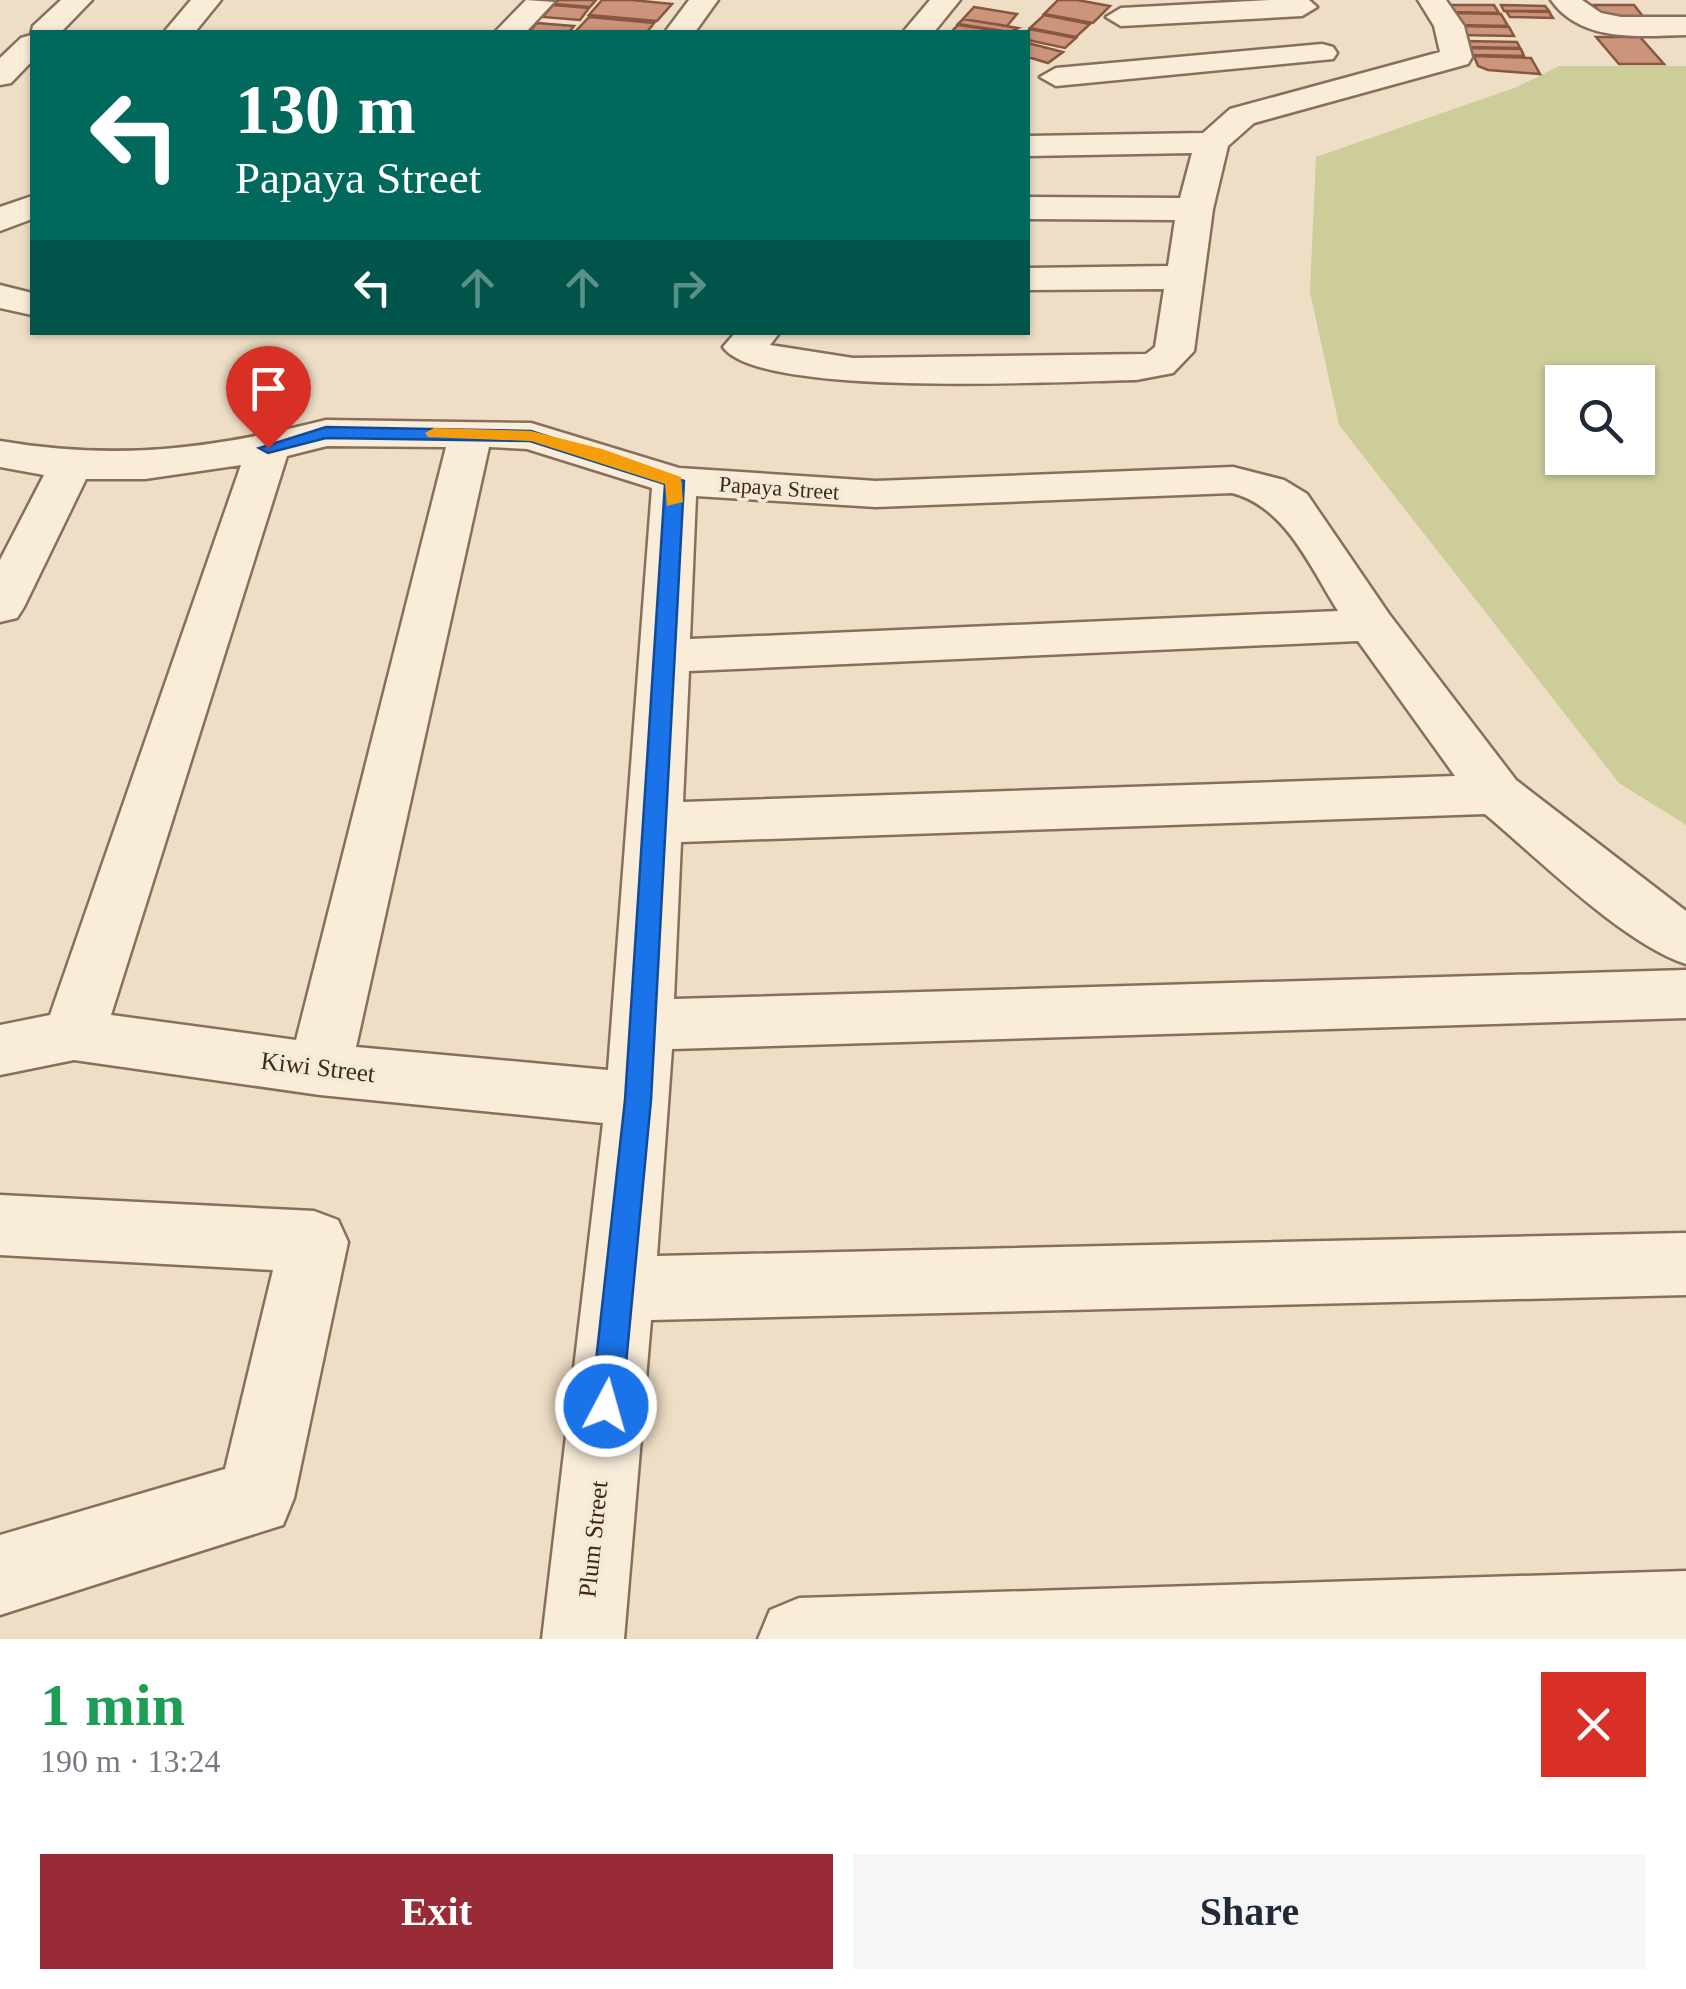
<!DOCTYPE html>
<html lang="en">
<head>
<meta charset="utf-8">
<style>
  body { margin:0; font-family:"Times New Roman",serif; background:#f6f6f7; color:#1f2937; height:100vh; display:flex; flex-direction:column; font-size:38px; white-space:nowrap }
  * { box-sizing:border-box; margin:0 }
  p { font-size:32px; color:#747a83 }
  .icon { flex:none; width:55px; height:55px; fill:none; stroke:currentColor; stroke-width:2; stroke-linecap:round; stroke-linejoin:round }
  .map { position:relative; height:1639px; overflow:hidden }
  .panel { display:flex; flex-direction:column; background:#fff; flex:1 }
  .panel>* { flex:none }
  .hud { position:absolute; left:30px; top:30px; width:1000px; height:305px; border-radius:0px; box-shadow:0 2px 8px #0004; background:#00695c; color:#fff; overflow:hidden }
  .fabs { position:absolute; left:1545px; top:365px; display:grid; gap:20px }
  .fabs a { display:grid; place-items:center; width:110px; height:110px; border-radius:0px; background:#fff; box-shadow:0 2px 8px #0004; font-size:50px }
  .pin { position:absolute; display:grid; place-items:center; width:85px; height:85px; color:#fff; margin:-102px -42px; border-radius:50% 50% 50% 0; rotate:-45deg; box-shadow:0 0 10px #0007 }
  .pin .icon { rotate:45deg }
  .me { position:absolute; width:110px; margin:-55px; rotate:6deg; stroke-linejoin:round; filter:drop-shadow(0 0 8px #0008) }
  .turn { display:flex; align-items:center; gap:35px; height:210px; padding:0 40px; font-size:45px }
  .turn .icon { width:130px; height:130px; stroke-width:2.5 }
  .turn b { display:block; font-size:70px; line-height:85px }
  .lanes { display:flex; align-items:center; height:95px; padding:0 40px; background:#0003; justify-content:center; gap:50px; direction:ltr }
  .lanes .off { opacity:.35 }
  .round { display:grid; place-items:center; flex:none; width:105px; height:105px; border-radius:0px; background:#f6f6f7 }
  .overview { display:flex; align-items:center; justify-content:space-between; height:170px; padding:0 40px }
  h1 { font-size:60px; font-weight:700; line-height:75px; color:#1e9e55 }
  .action { display:flex; gap:20px; margin-top:auto; padding:20px 40px }
  .action a { flex:1; height:115px; border-radius:0px; background:#992b37; color:#fff; font-size:40px; font-weight:700; line-height:115px; text-align:center }
  .action a+a { background:#f6f6f7; color:#1f2937 }
  .map>svg:first-child { display:block }
  .green { fill:#cccd99; fill-rule:evenodd }
  .building { fill:#cc957b; stroke:#895641; stroke-width:2.5 }
  .lines { fill:none; stroke-linecap:round; stroke-linejoin:round }
  .minor-casing { stroke:#896f5b; stroke-width:5 }
  .minor { fill:#f9ecd9; fill-rule:evenodd }
  .route { fill:#1a73e8; stroke:#114b97; stroke-width:2.5 }
  .slow { fill:#f59e0b }
  .labels { text-anchor:middle; dominant-baseline:central; stroke-width:8; stroke-linejoin:round; paint-order:stroke }
  .far-street-label { font-size:22px; fill:#3a291f; stroke:#f6e9d5 }
  .street-label { font-size:25px; fill:#3a291f; stroke:#f6e9d5 }
</style>
</head>
<body>
<div class="map">
<svg width="1686" height="1639" viewBox="0 0 1686 1639">
  <rect width="100%" height="100%" fill="#eedec5"/>
  <path class="green" d="M1559,66H1686V825L1619,783L1339,425L1310,292L1316,157L1517,87ZM1562,382H1638V458H1562Z"/>
  <path class="building" d="M558,0H596L590,7L554,4Z
    M602,0H632L672,4L657,21L589,15Z
    M1058,0H1077L1110,6L1093,23L1044,14Z
    M553,5L589,8L580,20L543,17Z
    M1447,5H1494L1499,13L1451,12Z
    M1501,5L1545,6L1549,11H1504Z
    M1594,5H1634L1645,19H1605Z
    M974,7L1017,14L1007,26L963,19Z
    M1506,11L1549,12L1553,18L1510,17Z
    M1451,13L1501,14L1508,26L1458,25Z
    M1044,15L1090,24L1076,37L1030,28Z
    M589,17L654,23L647,32H575Z
    M963,19L1018,28L1010,32L958,24Z
    M537,23L574,26L569,32H529Z
    M958,25L1007,32H951Z
    M1456,26L1509,27L1514,36L1460,35Z
    M1029,29L1076,38L1065,48L1028,40Z
    M1596,37H1640L1664,64H1619Z
    M1464,41L1517,42L1520,48L1467,47Z
    M1028,43L1063,52L1048,63L1028,57Z
    M1470,48L1521,49L1524,56L1473,55Z
    M1474,56L1531,58L1540,74L1488,70L1478,66Z"/>
  <g class="lines">
    <defs>
      <path id="minor" d="M61,0H92L61,32H32V61L11,83L0,85V58L21,38L31,35L33,26Z
        M191,0H221L195,32H164Z
        M526,0L554,2L526,32H495Z
        M689,0H718L695,32H665Z
        M930,0H960L934,32H903Z
        M1270,0H1309L1317,7L1302,16L1121,26L1106,17L1121,8Z
        M1418,0H1446L1464,26L1472,57L1468,64L1254,123L1228,146L1213,209L1194,351L1173,373L1136,380C1065,381 759,399 723,347L736,332H780L770,345L853,358L1146,354L1155,347L1164,289L1028,290V268L1168,266L1175,220L1028,219V197L1180,198L1192,153L1028,156V136L1203,133L1230,109L1440,52L1434,26Z
        M1551,0H1582L1601,13L1621,17H1686V35C1640,36 1581,43 1551,0Z
        M1322,44L1333,47L1337,53L1333,59L1056,86L1040,77L1056,68Z
        M32,196V219L0,231V207Z
        M0,285L32,293V315L0,308Z
        M326,420L531,423L679,468L876,481L1233,467L1284,480L1307,494L1389,614L1516,780L1686,911V964C1622,943 1538,858 1485,814L681,842L674,999L1686,970V1018L672,1049L657,1256L1686,1233V1295L651,1320L624,1639H542L603,1123L320,1095L74,1060L0,1075V1025L50,1015L241,465L145,479H86L24,607L17,618L0,622V560L44,475L0,467V441C118,461 211,449 326,420ZM327,446L446,447L296,1040L111,1015L287,456ZM489,447L527,449L652,488L608,1070L356,1047ZM1232,493C1286,507 1310,567 1338,611L690,639L696,496L876,507ZM1358,641L1455,776L683,802L689,671Z
        M0,1195L314,1211L338,1220L348,1242L294,1498L283,1525L0,1615V1535L225,1469L273,1270L0,1255Z
        M1686,1571V1639H758L770,1610L799,1598Z"/>
    </defs>
    <use href="#minor" class="minor-casing"/>
    <use href="#minor" class="minor"/>
  </g>
  <path class="route" d="M326,427L531,431L684,481L651,1100L622,1406L617,1416L606,1420L596,1416L591,1406L625,1100L665,484L530,441L326,438L268,453L259,448Z"/>
  <path class="slow" d="M434,428L531,431L602,449L681,477L683,502L667,506L665,484L531,441L428,437L425,433Z"/>
  <g class="labels">
    <g class="far-street-label">
      <text transform="translate(779 488) rotate(4)">Papaya Street</text>
    </g>
    <g class="street-label">
      <text transform="translate(318 1067) rotate(7)">Kiwi Street</text>
      <text transform="translate(593 1539) rotate(-84)">Plum Street</text>
    </g>
  </g>
</svg>
<div class="fabs">
<a><svg class="icon" aria-label="search" viewBox="0 0 24 24"><circle cx="10" cy="10" r="6"/><path d="M15 15l6 6"/></svg></a>
</div>
<div class="pin" style="left:268px;top:448px;background:#d93025"><svg class="icon" aria-label="arrive" viewBox="0 0 24 24"><path d="M6 21V4h12l-3 4 3 4H6"/></svg></div>
<svg class="me" style="left:606px;top:1406px" viewBox="-20 -20 40 40"><circle r="17" fill="#1a73e8" stroke="#fff" stroke-width="3"/><path d="M0-11L8 9 0 5-8 9z" fill="#fff"/></svg>
<div class="hud">
<div class="turn"><svg class="icon" aria-label="left" viewBox="0 0 24 24"><path d="M17 20v-9H6M10 6l-5 5 5 5"/></svg><div><b>130 m</b>Papaya Street</div></div>
<div class="lanes"><svg class="icon" aria-label="left" viewBox="0 0 24 24"><path d="M17 20v-9H6M10 6l-5 5 5 5"/></svg><svg class="icon off" aria-label="ahead" viewBox="0 0 24 24"><path d="M12 20V5M6 11l6-6 6 6"/></svg><svg class="icon off" aria-label="ahead" viewBox="0 0 24 24"><path d="M12 20V5M6 11l6-6 6 6"/></svg><svg class="icon off" aria-label="right" viewBox="0 0 24 24"><path d="M7 20v-9h11M14 6l5 5-5 5"/></svg></div>
</div>
</div>
<section class="panel">
<div class="overview"><div><h1>1 min</h1><p>190 m · 13:24</p></div><a class="round" style="background:#d93025;color:#fff"><svg class="icon" aria-label="close" viewBox="0 0 24 24"><path d="M6 6l12 12M18 6L6 18"/></svg></a></div>
<div class="action"><a>Exit</a><a>Share</a></div>
</section>
</body>
</html>
